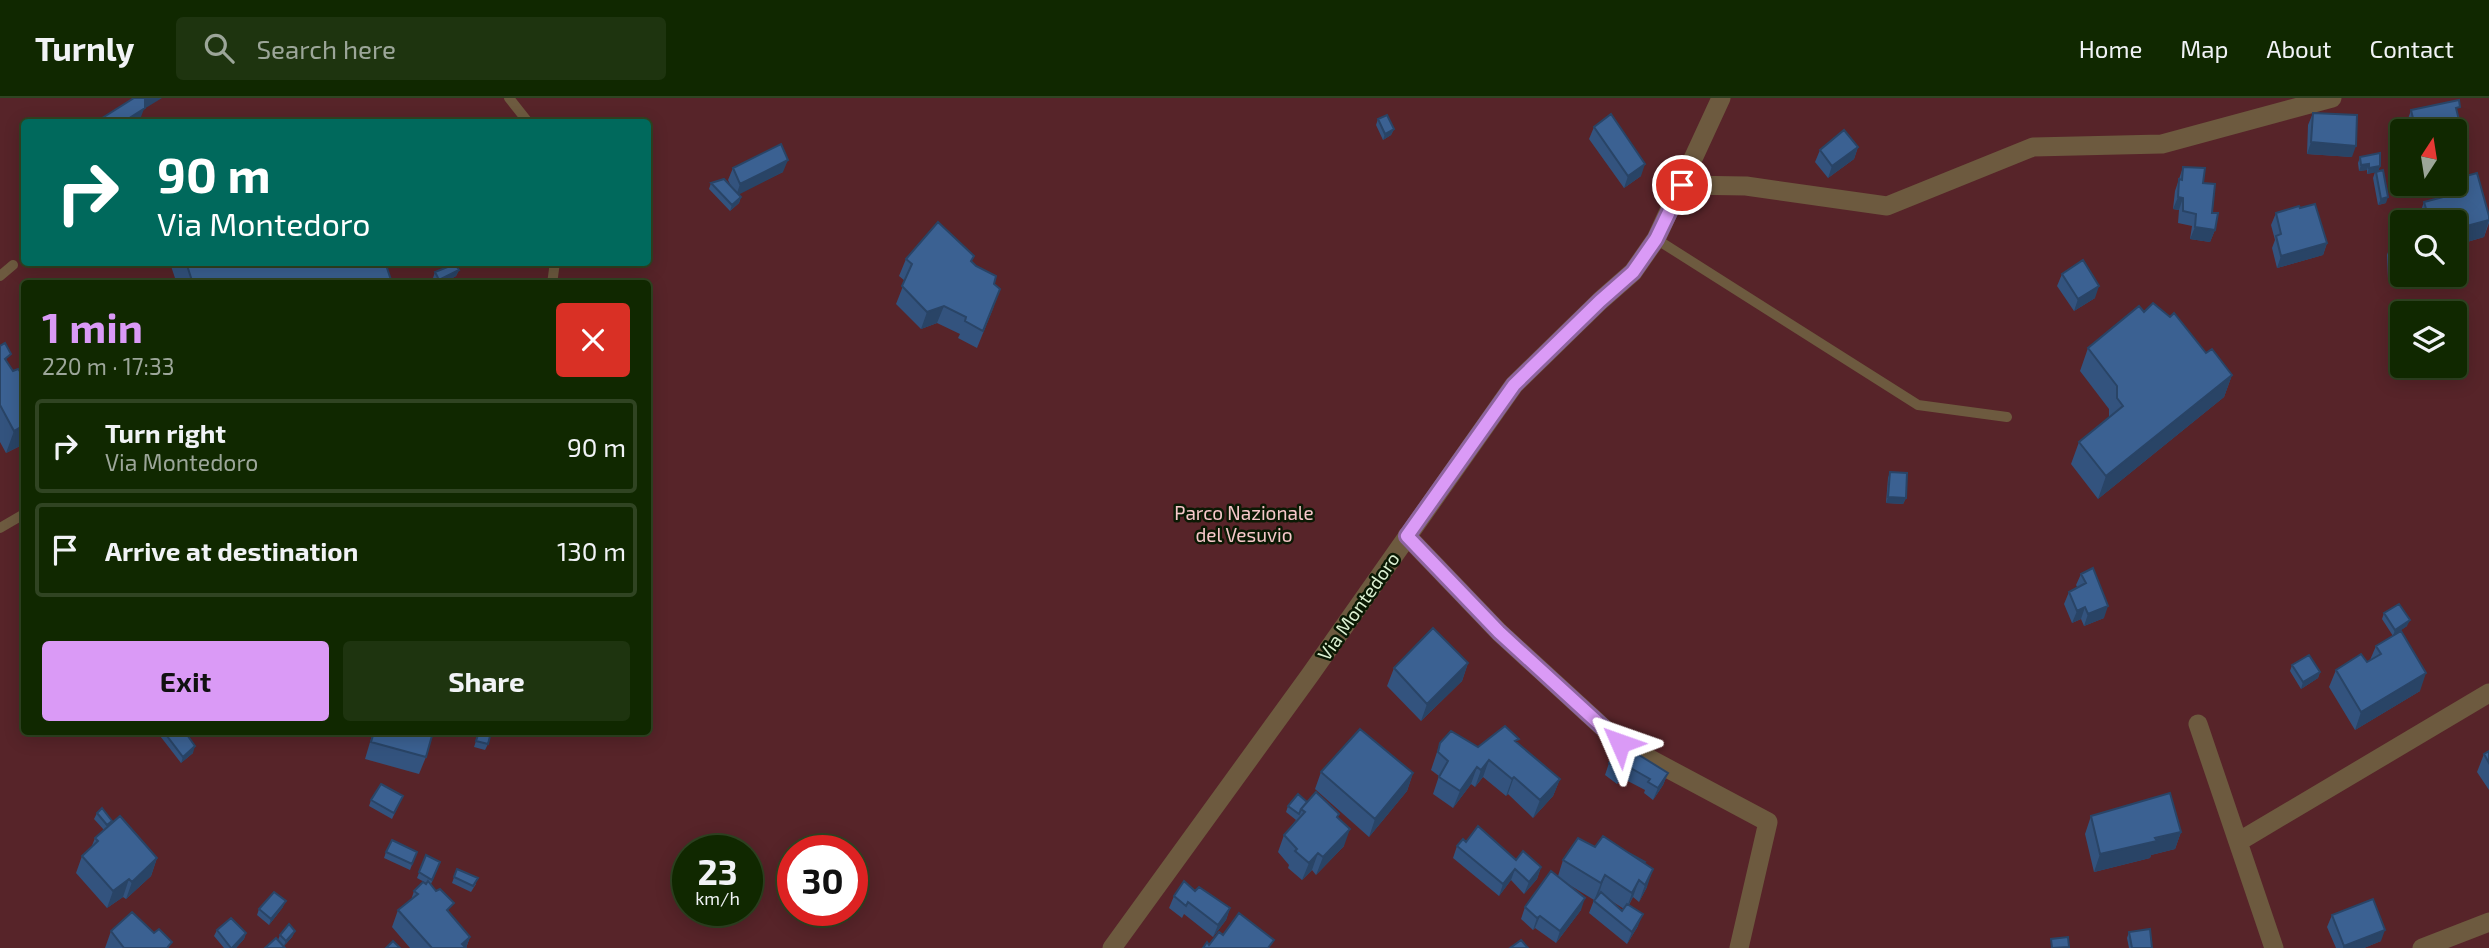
<!DOCTYPE html>
<html lang="en">
<head>
<meta charset="utf-8">
<style>
  body { margin:0; font-family:"Exo 2",sans-serif; background:#1e340f; color:#f1f3f6; height:100vh; display:flex; flex-direction:column; font-size:26px; white-space:nowrap }
  * { box-sizing:border-box; margin:0 }
  p { font-size:23px; color:#9ca699 }
  .icon { flex:none; width:38px; height:38px; fill:none; stroke:currentColor; stroke-width:2; stroke-linecap:round; stroke-linejoin:round }
  .map { position:relative; flex:1; overflow:hidden }
  .sheet { position:absolute; left:21px; top:182px; width:630px; height:455px; display:flex; flex-direction:column; background:#102800; border-radius:7px; box-shadow:0 4px 18px #0003,0 0 0 2px #304422 }
  .sheet>* { flex:none }
  .guide { position:absolute; left:21px; top:21px; width:630px; height:147px; border-radius:7px; box-shadow:0 4px 18px #0003,0 0 0 2px #304422; background:#00695c; color:#fff; overflow:hidden }
  .needle { width:46px; rotate:12deg }
  .buttons { position:absolute; left:2390px; top:21px; display:grid; gap:14px }
  .buttons a { display:grid; place-items:center; width:77px; height:77px; border-radius:7px; background:#102800; box-shadow:0 4px 18px #0003,0 0 0 2px #304422; font-size:35px }
  .speed { position:absolute; left:672px; top:737px; display:flex; gap:14px; font-size:35px; font-weight:700; text-align:center }
  .speed>* { display:grid; place-content:center; width:91px; height:91px; border-radius:50%; background:#102800; box-shadow:0 4px 18px #0003,0 0 0 2px #304422; line-height:1 }
  .speed small { font-size:18px; font-weight:400 }
  .speed .limit { border:10px solid #d22; background:#fff; color:#111 }
  .pin { position:absolute; display:grid; place-items:center; width:60px; height:60px; color:#fff; margin:-30px; border:4px solid #fff; border-radius:50%; box-shadow:0 2px 7px #0007 }
  .me { position:absolute; width:77px; margin:-38px; rotate:313deg; stroke-linejoin:round; filter:drop-shadow(0 0 5px #0008) }
  .turn { display:flex; align-items:center; gap:24px; height:147px; padding:0 21px; font-size:32px }
  .turn .icon { width:91px; height:91px; stroke-width:2.5 }
  .turn b { display:block; font-size:49px; line-height:60px }
  .round { display:grid; place-items:center; flex:none; width:74px; height:74px; border-radius:7px; background:#1e340f }
  .headline { display:flex; align-items:center; justify-content:space-between; height:119px; padding:0 21px }
  h1 { font-size:42px; font-weight:700; line-height:52px; color:#da9af6 }
  .primary-button { display:flex; gap:14px; margin-top:auto; padding:14px 21px }
  .primary-button a { flex:1; height:80px; border-radius:7px; background:#da9af6; color:#111; font-size:28px; font-weight:700; line-height:80px; text-align:center }
  .primary-button a+a { background:#1e340f; color:#f1f3f6 }
  ul { padding:0; list-style:none }
  li { display:flex; align-items:center; gap:21px; height:94px; margin:0 14px 10px; padding:0 7px; border:4px solid #304422; border-radius:7px }
  li div { flex:1 }
  li b { display:block; font-size:26px }
  li em { font-style:normal }
  header { display:flex; align-items:center; gap:42px; box-sizing:border-box; height:98px; padding:0 35px; background:#102800; border-bottom:2px solid #304422 }
  header strong { font-size:33px }
  nav { display:flex; gap:38px; margin-inline-start:auto; font-size:24px }
  .search { width:490px; height:63px; background:#1e340f; display:flex; align-items:center; gap:18px; box-sizing:border-box; padding:0 24px; border-radius:7px; color:#9ca699; font-size:26px }
  .map>svg:first-child { display:block }
  .green { fill:#572429; fill-rule:evenodd }
  .lines { fill:none; stroke-linecap:round; stroke-linejoin:round }
  .lane { stroke:#6d5a3f; stroke-width:10 }
  .street { stroke:#6d5a3f; stroke-width:19 }
  .wall { fill:#33537e; fill-rule:evenodd }
  .shaded-wall { fill:#294466 }
  .building { fill:#3b6192; stroke:#294466; stroke-width:2 }
  .route-casing { stroke:#8e64a0; stroke-width:18 }
  .route { stroke:#da9af6; stroke-width:12 }
  .labels { text-anchor:middle; dominant-baseline:central; stroke-width:5; stroke-linejoin:round; paint-order:stroke }
  .park-label { font-size:19px; fill:#f7c8ca; stroke:#0b1904 }
  .street-label { font-size:19px; fill:#dcf0d2; stroke:#0b1904 }
</style>
</head>
<body>
<header>
<strong>Turnly</strong>
<div class="search"><svg class="icon" aria-label="search" viewBox="0 0 24 24"><circle cx="10" cy="10" r="6"/><path d="M15 15l6 6"/></svg>Search here</div>
<nav><a>Home</a><a>Map</a><a>About</a><a>Contact</a></nav>
</header>
<div class="map">
<svg width="2489" height="850" viewBox="0 0 2489 850">
  <rect width="100%" height="100%" fill="#153600"/>
  <path class="green" d="M0,0H2489V850H0ZM24,24H648V164H24ZM2403,33H2455V86H2403ZM2403,124H2455V177H2403ZM24,186H648V634H24ZM2403,215H2455V268H2403ZM688,752H747V812H688ZM793,752H852V812H793Z"/>
  <g class="lines">
    <path class="lane" d="M509,0L528,24
      M1656,141L1918,307L2007,319
      M0,178L13,167
      M552,186L555,164
      M0,430L24,416"/>
    <path class="street" d="M1682,87L1746,88L1887,108L2033,49L2162,46L2332,0
      M1407,438L1499,534L1620,645L1768,724L1739,850
      M2198,626L2274,850
      M2238,744L2489,595
      M1112,850L1310,577L1514,287L1600,203L1633,174L1656,141L1721,0
      M2422,850L2489,824"/>
  </g>
  <path class="wall" d="M2411,12L2457,17L2467,44L2463,56L2455,33H2409L2407,24Z
    M2313,15L2352,59L2307,56L2308,27Z
    M1378,21L1394,31L1391,37L1383,42L1376,27Z
    M1594,29L1641,78L1624,90L1589,41Z
    M1858,49L1854,61L1828,80L1815,64L1820,52Z
    M2360,59L2380,68L2378,73L2386,105L2378,107L2373,80L2375,74L2367,76V72L2359,73L2358,65Z
    M2183,69L2203,85L2212,115L2215,132L2210,144L2190,141L2192,128L2178,125L2179,112L2173,111L2175,93Z
    M733,70L783,74L738,96L741,99L739,105L730,113L709,91L711,85L732,90L728,82Z
    M2447,86H2455L2489,118V125L2484,139L2467,144L2461,160L2455,124H2403V139L2400,126L2402,120L2420,115L2424,104L2443,99Z
    M2276,115L2327,145L2323,157L2277,170L2272,150L2275,142L2271,127Z
    M2389,151L2403,177H2413L2412,181H2388L2387,157Z
    M906,161L972,164L994,186V208L977,250L958,240L960,236L937,225L921,231L896,206L905,183L899,178Z
    M173,164H385L391,182L389,186H177L171,168Z
    M459,172L456,178L442,186H436L433,180L435,174Z
    M2062,176L2095,200L2074,213L2057,188Z
    M2144,214L2206,255L2232,277L2224,299L2098,401L2071,366L2079,344L2109,319V311L2080,273L2088,250Z
    M0,248L8,265L13,273L22,276L24,275V355L20,348L6,355L0,344Z
    M1890,374L1906,400L1903,406L1886,405L1888,380Z
    M2081,476L2104,520L2084,528L2081,521L2072,525L2064,506L2069,494L2077,489L2076,487Z
    M2384,515L2407,528L2393,537L2420,593L2355,632L2329,589L2336,572L2367,564L2370,562L2376,548L2393,538L2382,521Z
    M1468,565L1462,583L1421,623L1387,588L1394,570Z
    M2292,567L2320,574L2318,580L2301,591L2290,573Z
    M157,634H185L193,655L181,665Z
    M373,634H428L426,659L419,676L365,661Z
    M479,634L488,646L485,652L474,649Z
    M1440,645L1478,649L1517,645L1560,681L1553,698L1533,720L1508,696L1506,698L1483,679L1475,689L1471,686L1453,710L1433,696L1439,678L1431,672Z
    M2489,653V692L2477,674L2484,656Z
    M1609,665L1668,675L1663,687L1653,702L1644,695L1645,692L1622,680L1617,686L1605,677Z
    M1321,674L1413,675L1407,693L1369,739L1315,691Z
    M403,698L392,721L369,708L371,702Z
    M1307,704L1338,720L1344,748L1316,777L1312,772L1302,782L1288,770L1289,767L1278,754L1284,737L1296,722L1286,714L1288,708Z
    M97,715L157,760L151,778L126,801L123,799L107,810L76,775L82,758L91,750L95,740L104,732L94,721Z
    M2091,718L2181,734L2175,751L2151,757L2150,760L2094,774L2085,736Z
    M1466,744L1516,762L1541,769L1537,781L1524,796L1511,782L1499,798L1453,760L1457,748Z
    M1595,749L1644,765L1647,789L1639,804L1633,799L1629,807L1638,828L1627,846L1589,815L1594,802L1568,786L1581,812L1556,845L1535,830L1533,832L1521,821L1525,809L1558,778L1563,762ZM1610,802L1624,811L1622,813Z
    M386,754H417L410,772L384,760Z
    M426,757L440,764L431,786L450,815L470,839L466,850H410L392,829L398,812L411,802L414,793L426,785L417,780Z
    M457,771L476,786L471,794L452,785Z
    M1195,793L1230,810L1226,822L1213,839L1184,816L1182,820L1169,810L1174,798Z
    M283,809L269,827L257,817L259,811Z
    M2332,817L2381,843L2364,850H2336L2327,829Z
    M217,832L246,835L244,841L236,850H224L214,838Z
    M111,833L169,850H105Z
    M295,833L292,839L284,848L278,842L280,837Z
    M2129,834L2152,850H2129L2127,840Z"/>
  <path class="shaded-wall" d="M144,0H162L144,11L139,24H123Z
    M1394,31L1391,37L1383,42L1385,36Z
    M2468,41L2463,56L2455,57V45Z
    M2311,44L2356,48L2352,59L2307,56Z
    M1858,49L1854,61L1828,80L1832,68Z
    M788,62L783,74L736,98L740,86Z
    M1645,66L1641,78L1624,90L1628,78Z
    M2369,66L2367,72L2359,73L2361,67Z
    M2380,68L2378,74L2367,76L2369,70Z
    M741,99L739,105L730,113L732,107Z
    M2178,99L2183,100L2179,112L2173,111Z
    M2388,99L2386,105L2378,107L2381,101Z
    M2489,122L2484,139L2467,144L2461,160L2455,161V146L2463,129Z
    M2195,129L2215,132L2210,144L2190,141Z
    M2327,145L2323,157L2277,170L2281,158Z
    M459,172L456,178L442,186H438L439,182Z
    M2390,175H2403V177H2413L2412,181H2388Z
    M2099,188L2095,200L2074,213L2078,201Z
    M944,208L937,225L921,231L927,214Z
    M2232,277L2224,299L2098,401L2106,378Z
    M24,327V336L20,348L6,355L14,333Z
    M1888,399L1906,400L1903,406L1886,405Z
    M2108,508L2104,520L2084,528L2088,516Z
    M2085,509L2081,521L2072,525L2077,513Z
    M2410,522L2407,528L2393,538L2395,532Z
    M1468,565L1462,583L1421,623L1427,606Z
    M2320,574L2318,580L2301,591L2303,584Z
    M2426,575L2420,593L2355,632L2361,614Z
    M195,648L193,655L181,665L183,659Z
    M1489,662L1483,679L1475,689L1481,672Z
    M1627,668L1622,680L1617,686L1622,674Z
    M1477,669L1471,686L1453,710L1460,693Z
    M1413,675L1407,693L1369,739L1375,721Z
    M1668,675L1663,687L1653,702L1658,690Z
    M1514,679L1508,696L1506,698L1512,681Z
    M1560,681L1553,698L1533,720L1540,702Z
    M1350,731L1344,748L1316,777L1323,759Z
    M2181,734L2175,751L2151,757L2150,760L2094,774L2100,756Z
    M1318,755L1312,772L1302,782L1309,765Z
    M157,760L151,778L126,801L132,784Z
    M1541,769L1537,781L1524,796L1529,784Z
    M1515,771L1511,782L1499,798L1503,786Z
    M1653,771L1647,789L1639,804L1645,787Z
    M1605,777L1599,795L1594,803L1601,785Z
    M129,781L123,799L107,810L113,793Z
    M1639,782L1633,799L1626,812L1632,795Z
    M1585,800L1581,812L1556,845L1560,833Z
    M286,803L283,809L269,827L271,821Z
    M1230,810L1226,822L1213,839L1218,827Z
    M1643,816L1638,828L1627,846L1632,834Z
    M1540,818L1535,830L1533,832L1537,820Z
    M2385,832L2381,843L2364,850H2343L2344,848Z
    M295,833L292,839L283,849L286,843Z
    M246,835L244,841L236,850H232Z
    M470,839L466,850H461L462,846Z"/>
  <path class="building" d="M134,0H145V10L123,24H96Z
    M2459,2L2460,9L2456,10L2460,26L2464,25L2468,41H2466L2467,44L2455,45V33H2416L2411,12Z
    M2313,15L2357,17L2356,48L2311,44Z
    M1611,16L1645,66L1628,78L1594,29Z
    M1387,17L1394,31L1385,36L1378,21Z
    M1844,32L1858,49L1832,68L1820,52Z
    M781,46L788,62L740,86L733,70Z
    M2380,55V68L2369,70V66L2361,67L2360,59Z
    M2183,69L2205,70L2203,85L2215,86L2212,115H2218L2215,132L2195,129L2196,116L2183,113V100L2178,99L2179,81L2182,82Z
    M2383,72L2388,99L2381,101L2376,74Z
    M2477,75L2489,118V122L2463,129L2467,143L2455,146V124H2430L2424,104L2451,97L2449,86H2455V81Z
    M724,81L741,99L732,107L711,85Z
    M2315,106L2327,145L2281,158L2276,138L2281,136L2276,115L2299,108L2300,110Z
    M2420,115L2423,124H2403L2402,120Z
    M938,124L974,158L971,163L976,168L996,178L994,186L1000,191L983,233L965,223L966,219L944,208L927,214L902,188L912,166L906,161Z
    M2389,151H2403V175H2390Z
    M2083,162L2099,188L2078,201L2062,176Z
    M186,164H385L391,182L380,186H193Z
    M455,166L459,172L439,182L435,174Z
    M2153,205L2170,219L2174,215L2206,255L2212,251L2232,277L2106,378L2079,344L2123,308L2117,300V288L2088,250L2139,208L2144,214Z
    M5,245L11,256L5,261L13,273L18,271L22,276L24,275V327L14,333L0,307V248Z
    M1890,374L1907,375L1906,400L1888,399Z
    M2093,470L2108,508L2088,516L2085,509L2077,513L2069,494L2086,485L2081,476Z
    M2399,506L2410,522L2395,532L2384,515Z
    M1433,530L1468,565L1427,606L1394,570Z
    M2401,533L2426,575L2361,614L2336,572L2361,556L2367,564L2381,556L2376,548Z
    M2309,557L2320,574L2303,584L2292,567Z
    M1505,628L1519,641L1515,643L1560,681L1540,702L1514,679L1512,681L1489,662L1481,672L1477,669L1460,693L1439,679L1448,663L1438,654L1440,645L1451,633L1478,649Z
    M1360,631L1413,675L1375,721L1321,674Z
    M164,634H185L195,648L183,659Z
    M374,634H433L426,659L371,644Z
    M479,634H491L488,646L476,643Z
    M1623,647L1668,675L1658,690L1648,684L1650,681L1627,668L1622,674L1609,665Z
    M2489,653V665L2484,656Z
    M381,686L403,698L394,715L371,702Z
    M1316,694L1339,716L1337,719L1350,731L1323,759L1318,755L1309,765L1295,753L1297,751L1284,737L1305,714L1301,711Z
    M2170,695L2181,734L2155,740L2157,743L2100,756L2091,718Z
    M1298,696L1307,704L1301,711L1299,716L1288,708Z
    M102,710L112,723L107,727L97,715Z
    M120,718L157,760L132,784L129,781L113,793L82,758L98,743L95,740Z
    M1478,728L1516,762L1523,753L1541,769L1529,784L1515,771L1503,786L1457,748L1463,741L1466,744Z
    M1603,738L1653,771L1645,787L1639,782L1632,795L1605,777L1601,785L1563,762L1578,740L1595,749Z
    M392,742L417,754L412,766L386,754Z
    M1629,755L1645,764L1644,765Z
    M426,757L440,764L432,782L419,774Z
    M457,771L478,780L473,788L454,779Z
    M1551,773L1585,800L1560,833L1540,818L1537,820L1525,809Z
    M428,783L436,793L440,791L454,805L447,812L470,839L462,846L466,850H432L398,812L418,796L414,793L423,784L426,786Z
    M1184,783L1195,793L1199,789L1230,810L1218,827L1188,804L1186,808L1174,798Z
    M274,794L286,803L271,821L259,811Z
    M1601,794L1622,813L1627,806L1643,816L1632,834L1594,803Z
    M2373,801L2385,832L2344,848L2332,817Z
    M132,814L154,835L159,831L172,844L167,850H124L111,833Z
    M1239,815L1274,842L1268,850H1203L1207,844L1209,847L1219,834L1223,837Z
    M231,820L246,835L232,850H231L217,832Z
    M289,826L295,833L286,843L280,837Z
    M2150,831L2152,850H2132L2129,834Z
    M2068,839L2069,849L2052,850L2051,841Z
    M276,840L285,850H265Z
    M1521,842L1528,850H1510Z
    M393,843L400,850H386Z"/>
  <g class="lines">
    <defs>
      <path id="route" d="M1620,645L1499,534L1407,438L1514,287L1600,203L1633,174L1656,141L1682,87"/>
    </defs>
    <use href="#route" class="route-casing"/>
    <use href="#route" class="route"/>
  </g>
  <g class="labels">
    <g class="park-label">
      <text x="1244" y="414">Parco Nazionale<tspan x="1244" dy="22">del Vesuvio</tspan></text>
    </g>
    <g class="street-label">
      <text transform="translate(1358 508) rotate(-55)">Via Montedoro</text>
    </g>
  </g>
</svg>
<div class="buttons">
<a><svg class="needle" viewBox="-14 -14 28 28"><path d="M0-13l5 13h-10z" fill="#e53935"/><path d="M0 13l5-13h-10z" fill="#9ca699"/></svg></a>
<a><svg class="icon" aria-label="search" viewBox="0 0 24 24"><circle cx="10" cy="10" r="6"/><path d="M15 15l6 6"/></svg></a>
<a><svg class="icon" aria-label="layers" viewBox="0 0 24 24"><path d="M12 4l9 5-9 5-9-5zM3 14l9 5 9-5"/></svg></a>
</div>
<div class="speed"><div>23<small>km/h</small></div><div class="limit">30</div></div>
<div class="pin" style="left:1682px;top:87px;background:#d93025"><svg class="icon" aria-label="arrive" viewBox="0 0 24 24"><path d="M6 21V4h12l-3 4 3 4H6"/></svg></div>
<svg class="me" style="left:1620px;top:645px" viewBox="-20 -20 40 40"><path d="M0-17L14 15 0 8-14 15z" fill="#da9af6" stroke="#fff" stroke-width="4"/></svg>
<div class="guide">
<div class="turn"><svg class="icon" aria-label="right" viewBox="0 0 24 24"><path d="M7 20v-9h11M14 6l5 5-5 5"/></svg><div><b>90 m</b>Via Montedoro</div></div>
</div>
<section class="sheet">
<div class="headline"><div><h1>1 min</h1><p>220 m · 17:33</p></div><a class="round" style="background:#d93025;color:#fff"><svg class="icon" aria-label="close" viewBox="0 0 24 24"><path d="M6 6l12 12M18 6L6 18"/></svg></a></div>
<ul>
<li><svg class="icon" aria-label="right" viewBox="0 0 24 24"><path d="M7 20v-9h11M14 6l5 5-5 5"/></svg><div><b>Turn right</b><p>Via Montedoro</p></div><em>90 m</em></li>
<li><svg class="icon" aria-label="arrive" viewBox="0 0 24 24"><path d="M6 21V4h12l-3 4 3 4H6"/></svg><div><b>Arrive at destination</b></div><em>130 m</em></li>
</ul>
<div class="primary-button"><a>Exit</a><a>Share</a></div>
</section>
</div>
</body>
</html>
